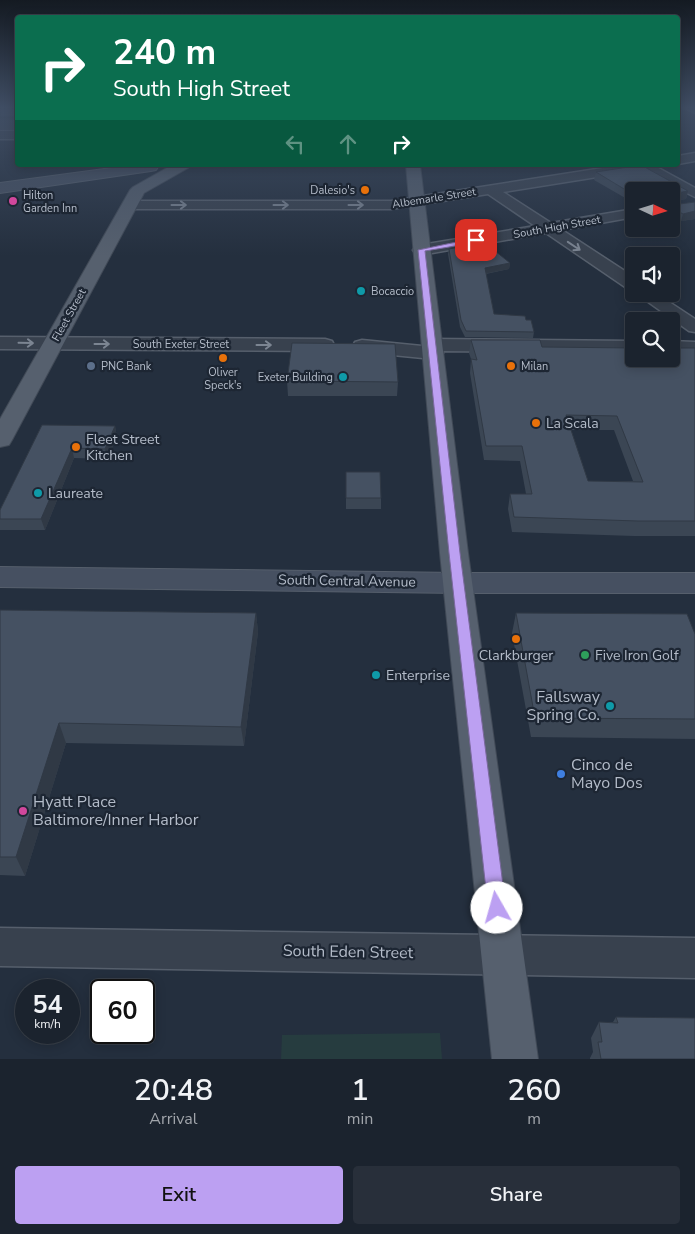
<!DOCTYPE html>
<html lang="en">
<head>
<meta charset="utf-8">
<style>
  body { margin:0; font-family:"Nunito Sans",sans-serif; background:#282f3a; color:#f1f3f6; height:100vh; display:flex; flex-direction:column; font-size:19px; white-space:nowrap }
  * { box-sizing:border-box; margin:0 }
  p { font-size:16px; color:#a0a4aa }
  .icon { flex:none; width:28px; height:28px; fill:none; stroke:currentColor; stroke-width:2; stroke-linecap:round; stroke-linejoin:round }
  .map { position:relative; height:1059px; overflow:hidden }
  .side { display:flex; flex-direction:column; background:#1b232e; flex:1 }
  .side>* { flex:none }
  .top-card { position:absolute; left:15px; top:15px; width:665px; height:152px; border-radius:5px; box-shadow:0 2px 12px #0003,0 0 0 1px #39404a; background:#0b6e4f; color:#fff; overflow:hidden }
  .needle { width:32px; rotate:94deg }
  .buttons { position:absolute; left:625px; top:182px; display:grid; gap:10px }
  .buttons a { display:grid; place-items:center; width:55px; height:55px; border-radius:5px; background:#1b232e; box-shadow:0 2px 12px #0003,0 0 0 1px #39404a; font-size:25px }
  .speed { position:absolute; left:15px; top:979px; display:flex; gap:10px; font-size:25px; font-weight:700; text-align:center }
  .speed>* { display:grid; place-content:center; width:65px; height:65px; border-radius:50%; background:#1b232e; box-shadow:0 2px 12px #0003,0 0 0 1px #39404a; line-height:1 }
  .speed small { font-size:12px; font-weight:400 }
  .speed .limit { border:2px solid #111; border-radius:8px; background:#fff; color:#111 }
  .pin { position:absolute; display:grid; place-items:center; width:42px; height:42px; color:#fff; margin:-21px; border-radius:10px; box-shadow:0 2px 8px #0006 }
  .me { position:absolute; width:55px; margin:-28px; rotate:353deg; stroke-linejoin:round; filter:drop-shadow(0 0 4px #0008) }
  .turn { display:flex; align-items:center; gap:18px; height:105px; padding:0 15px; font-size:22px }
  .turn .icon { width:65px; height:65px; stroke-width:2.5 }
  .turn b { display:block; font-size:35px; line-height:42px }
  .lanes { display:flex; align-items:center; height:48px; padding:0 15px; background:#0003; justify-content:center; gap:25px; direction:ltr }
  .lanes .off { opacity:.35 }
  .eta { display:flex; justify-content:space-evenly; align-items:center; height:85px; text-align:center }
  .eta b { font-size:30px; font-weight:600; line-height:35px }
  .action { display:flex; gap:10px; margin-top:auto; padding:10px 15px }
  .action a { flex:1; height:58px; border-radius:5px; background:#bca0f2; color:#111; font-size:20px; font-weight:600; line-height:58px; text-align:center }
  .action a+a { background:#282f3a; color:#f1f3f6 }
  .map>svg:first-child { display:block }
  .green { fill:#263c3f }
  .lines { fill:none; stroke-linecap:round; stroke-linejoin:round }
  .street-casing { stroke:#565f6c; stroke-width:3 }
  .secondary-casing { stroke:#565f6c; stroke-width:2 }
  .primary-casing { stroke:#414a57; stroke-width:2 }
  .street { fill:#38414e; fill-rule:evenodd }
  .secondary { fill:#465061; fill-rule:evenodd }
  .primary { fill:#56606e; fill-rule:evenodd }
  .wall { fill:#3b4654; fill-rule:evenodd }
  .shaded-wall { fill:#303945 }
  .building { fill:#455162; stroke:#303945; fill-rule:evenodd }
  .oneway { stroke:#7c8592 }
  .route { fill:#bca0f2; stroke:#7a689d }
  .food-dot { fill:#e8710a; stroke:#1d2633; stroke-width:2 }
  .hotel-dot { fill:#d1479c; stroke:#1d2633; stroke-width:2 }
  .culture-dot { fill:#0f9aa8; stroke:#1d2633; stroke-width:2 }
  .service-dot { fill:#5c6f8a; stroke:#1d2633; stroke-width:2 }
  .leisure-dot { fill:#2e9e5b; stroke:#1d2633; stroke-width:2 }
  .shop-dot { fill:#3f7fe0; stroke:#1d2633; stroke-width:2 }
  .labels { text-anchor:middle; dominant-baseline:central; stroke-width:4.5; stroke-linejoin:round; paint-order:stroke }
  .far-poi-label { font-size:11px; fill:#b4bcc9; stroke:#1d2633; text-anchor:start }
  .far-street-label { font-size:11px; fill:#b4bcc9; stroke:#1d2633 }
  .poi-label { font-size:14px; fill:#b4bcc9; stroke:#1d2633; text-anchor:start }
  .street-label { font-size:14px; fill:#b4bcc9; stroke:#1d2633 }
  .near-poi-label { font-size:16px; fill:#b4bcc9; stroke:#1d2633; text-anchor:start }
  .near-street-label { font-size:16px; fill:#b4bcc9; stroke:#1d2633 }
</style>
</head>
<body>
<div class="map">
<svg width="695" height="1059" viewBox="0 0 695 1059">
  <rect width="100%" height="100%" fill="#242f3e"/>
  <path class="green" d="M440,1033L442,1059H281L282,1035Z"/>
  <g class="lines">
    <defs>
      <path id="street" d="M685,108H695V113Z
        M0,131H18V139H0Z
        M695,153V161L678,164V156Z
        M622,165H653L695,188V197L641,170L503,192L551,223L634,209V217L562,230L634,277V290L628,289L546,233L421,255L415,253L413,250L415,247L421,245L535,226L488,194L391,209H130L125,208L123,205L125,202L130,201H391Z
        M637,294H657L695,319V332L689,331Z
        M0,337L325,339L332,341L334,345L332,349L325,351L0,349Z
        M431,339L634,341V353L441,351L443,353L440,357L433,359L362,352L355,350L353,346L355,342L362,340L422,346L424,341Z
        M671,341L695,342V354L671,353Z
        M0,928L695,938V978L0,966Z"/>
      <path id="secondary" d="M134,165H157L158,167L156,170L151,171L0,193V183Z
        M0,567L458,573H695V593H458L0,587Z"/>
      <path id="primary" d="M172,165H190L188,168L144,193L12,440L9,445L0,447V419L130,190L133,187Z
        M406,165H420L468,553L538,1059H492L440,553Z"/>
    </defs>
    <use href="#street" class="street-casing"/>
    <use href="#secondary" class="secondary-casing"/>
    <use href="#primary" class="primary-casing"/>
    <use href="#street" class="street"/>
    <use href="#secondary" class="secondary"/>
    <use href="#primary" class="primary"/>
  </g>
  <path class="wall" d="M0,108H18V129H0Z
    M641,165L688,191L686,199L672,201V205L695,202V219L681,221L671,216V191H634V203L594,180L596,172Z
    M449,249L510,263L509,269L486,274L494,314L526,320L534,332L533,338L465,337L460,327L448,254Z
    M471,340L542,347L695,348V536H634L512,532L508,509L510,494H526L520,461L484,460L470,373L471,359L469,353ZM571,430H614L633,481H588Z
    M287,381L398,382L397,396H288Z
    M42,425L115,426L117,437L107,459L74,458L45,530H0V510Z
    M346,472L381,498V509H346Z
    M0,610L256,613L258,632L244,746L66,743L25,876L0,875Z
    M516,613L695,634V739L531,737L512,633Z
    M616,1017L695,1059H590V1058L593,1052L591,1038L599,1022H613Z"/>
  <path class="shaded-wall" d="M688,191L686,199L671,201V194Z
    M695,211V219L681,221L683,214Z
    M510,263L509,269L484,274L485,268Z
    M115,426L117,437L107,459L105,449Z
    M72,448L74,458L45,530L41,519Z
    M256,613L258,632L244,746L241,727Z
    M59,723L66,743L25,876L16,857Z"/>
  <path class="building" d="M0,108H18V120L15,117H0Z
    M641,165L688,191L671,194L672,205L695,202V211L683,214L671,207V191H634V195L596,172Z
    M484,242L510,263L485,268L494,314L525,316L526,320H531L534,332L466,331L461,320L449,249Z
    M471,340H540L542,347L634,348V359H671V348H695V521H638L514,517L510,494H532L522,446H486L471,359L477,360ZM566,415L617,416L643,482L588,481Z
    M292,343L395,344L398,382L287,381Z
    M42,425L115,426L105,449L72,448L41,519H0V510Z
    M346,472H380L381,498H346Z
    M0,610L256,613L241,727L59,723L16,857H0Z
    M516,613L687,614L695,634V719L535,718Z
    M616,1017L695,1018V1059H601L598,1042H602L599,1022L618,1023Z"/>
  <defs><path id="oneway-shaft" d="M-6 0H5M1.5-3L5.5 0L1.5 3" fill="none" stroke-width="1.6" stroke-linecap="round" stroke-linejoin="round" transform="scale(1.25)"/></defs>
  <g class="oneway">
    <use href="#oneway-shaft" transform="translate(179 205)"/>
    <use href="#oneway-shaft" transform="translate(281 205)"/>
    <use href="#oneway-shaft" transform="translate(356 205)"/>
    <use href="#oneway-shaft" transform="translate(574 246) rotate(34)"/>
    <use href="#oneway-shaft" transform="translate(26 343) rotate(1)"/>
    <use href="#oneway-shaft" transform="translate(102 344)"/>
    <use href="#oneway-shaft" transform="translate(264 345)"/>
  </g>
  <linearGradient id="sky" x2="0" y2="1"><stop stop-color="#141a22"/><stop offset="0.42" stop-color="#3f4d63"/><stop offset="1" stop-color="#3f4d63" stop-opacity="0"/></linearGradient>
  <rect width="695" height="256" fill="url(#sky)"/>
  <path class="route" d="M476,238L479,239V242L425,251L460,553L506,908L503,913L497,916L491,913L488,908L449,553L418,250Z"/>
  <g class="food-dot">
    <circle cx="365" cy="190" r="5"/>
    <circle cx="223" cy="358" r="5"/>
    <circle cx="511" cy="366" r="5"/>
    <circle cx="536" cy="423" r="5"/>
    <circle cx="76" cy="447" r="5"/>
    <circle cx="516" cy="639" r="5"/>
  </g>
  <g class="hotel-dot">
    <circle cx="13" cy="201" r="5"/>
    <circle cx="23" cy="811" r="5"/>
  </g>
  <g class="culture-dot">
    <circle cx="361" cy="291" r="5"/>
    <circle cx="343" cy="377" r="5"/>
    <circle cx="38" cy="493" r="5"/>
    <circle cx="376" cy="675" r="5"/>
    <circle cx="610" cy="706" r="5"/>
  </g>
  <circle class="service-dot" cx="91" cy="366" r="5"/>
  <circle class="leisure-dot" cx="585" cy="655" r="5"/>
  <circle class="shop-dot" cx="561" cy="774" r="5"/>
  <g class="labels">
    <g class="far-poi-label">
      <text x="355" y="190" text-anchor="end">Dalesio's</text>
      <text x="23" y="195">Hilton<tspan x="23" dy="13">Garden Inn</tspan></text>
      <text x="371" y="291">Bocaccio</text>
      <text x="101" y="366">PNC Bank</text>
      <text x="521" y="366">Milan</text>
      <text x="223" y="372" text-anchor="middle">Oliver<tspan x="223" dy="13">Speck's</tspan></text>
      <text x="333" y="377" text-anchor="end">Exeter Building</text>
    </g>
    <g class="far-street-label">
      <text transform="translate(434 198) rotate(-9)">Albemarle Street</text>
      <text transform="translate(557 227) rotate(-10)">South High Street</text>
      <text transform="translate(69 315) rotate(-61)">Fleet Street</text>
      <text x="181" y="344">South Exeter Street</text>
    </g>
    <g class="poi-label">
      <text x="546" y="423">La Scala</text>
      <text x="86" y="439">Fleet Street<tspan x="86" dy="16">Kitchen</tspan></text>
      <text x="48" y="493">Laureate</text>
      <text x="516" y="655" text-anchor="middle">Clarkburger</text>
      <text x="595" y="655">Five Iron Golf</text>
      <text x="386" y="675">Enterprise</text>
    </g>
    <g class="street-label">
      <text transform="translate(347 581) rotate(1)">South Central Avenue</text>
    </g>
    <g class="near-poi-label">
      <text x="600" y="697" text-anchor="end">Fallsway<tspan x="600" dy="18">Spring Co.</tspan></text>
      <text x="571" y="765">Cinco de<tspan x="571" dy="18">Mayo Dos</tspan></text>
      <text x="33" y="802">Hyatt Place<tspan x="33" dy="18">Baltimore/Inner Harbor</tspan></text>
    </g>
    <g class="near-street-label">
      <text transform="translate(348 952) rotate(1)">South Eden Street</text>
    </g>
  </g>
</svg>
<div class="buttons">
<a><svg class="needle" viewBox="-14 -14 28 28"><path d="M0-13l5 13h-10z" fill="#e53935"/><path d="M0 13l5-13h-10z" fill="#a0a4aa"/></svg></a>
<a><svg class="icon" aria-label="sound" viewBox="0 0 24 24"><path d="M4 9h4l5-4v14l-5-4H4zM17 9q2 3 0 6"/></svg></a>
<a><svg class="icon" aria-label="search" viewBox="0 0 24 24"><circle cx="10" cy="10" r="6"/><path d="M15 15l6 6"/></svg></a>
</div>
<div class="speed"><div>54<small>km/h</small></div><div class="limit">60</div></div>
<div class="pin" style="left:476px;top:240px;background:#d93025"><svg class="icon" aria-label="arrive" viewBox="0 0 24 24"><path d="M6 21V4h12l-3 4 3 4H6"/></svg></div>
<svg class="me" style="left:497px;top:908px" viewBox="-20 -20 40 40"><circle r="19" fill="#fff"/><path d="M0-13L10 11 0 6-10 11z" fill="#bca0f2"/></svg>
<div class="top-card">
<div class="turn"><svg class="icon" aria-label="right" viewBox="0 0 24 24"><path d="M7 20v-9h11M14 6l5 5-5 5"/></svg><div><b>240 m</b>South High Street</div></div>
<div class="lanes"><svg class="icon off" aria-label="left" viewBox="0 0 24 24"><path d="M17 20v-9H6M10 6l-5 5 5 5"/></svg><svg class="icon off" aria-label="ahead" viewBox="0 0 24 24"><path d="M12 20V5M6 11l6-6 6 6"/></svg><svg class="icon" aria-label="right" viewBox="0 0 24 24"><path d="M7 20v-9h11M14 6l5 5-5 5"/></svg></div>
</div>
</div>
<section class="side">
<div class="eta">
<div><b>20:48</b><p>Arrival</p></div>
<div><b>1</b><p>min</p></div>
<div><b>260</b><p>m</p></div>
</div>
<div class="action"><a>Exit</a><a>Share</a></div>
</section>
</body>
</html>
